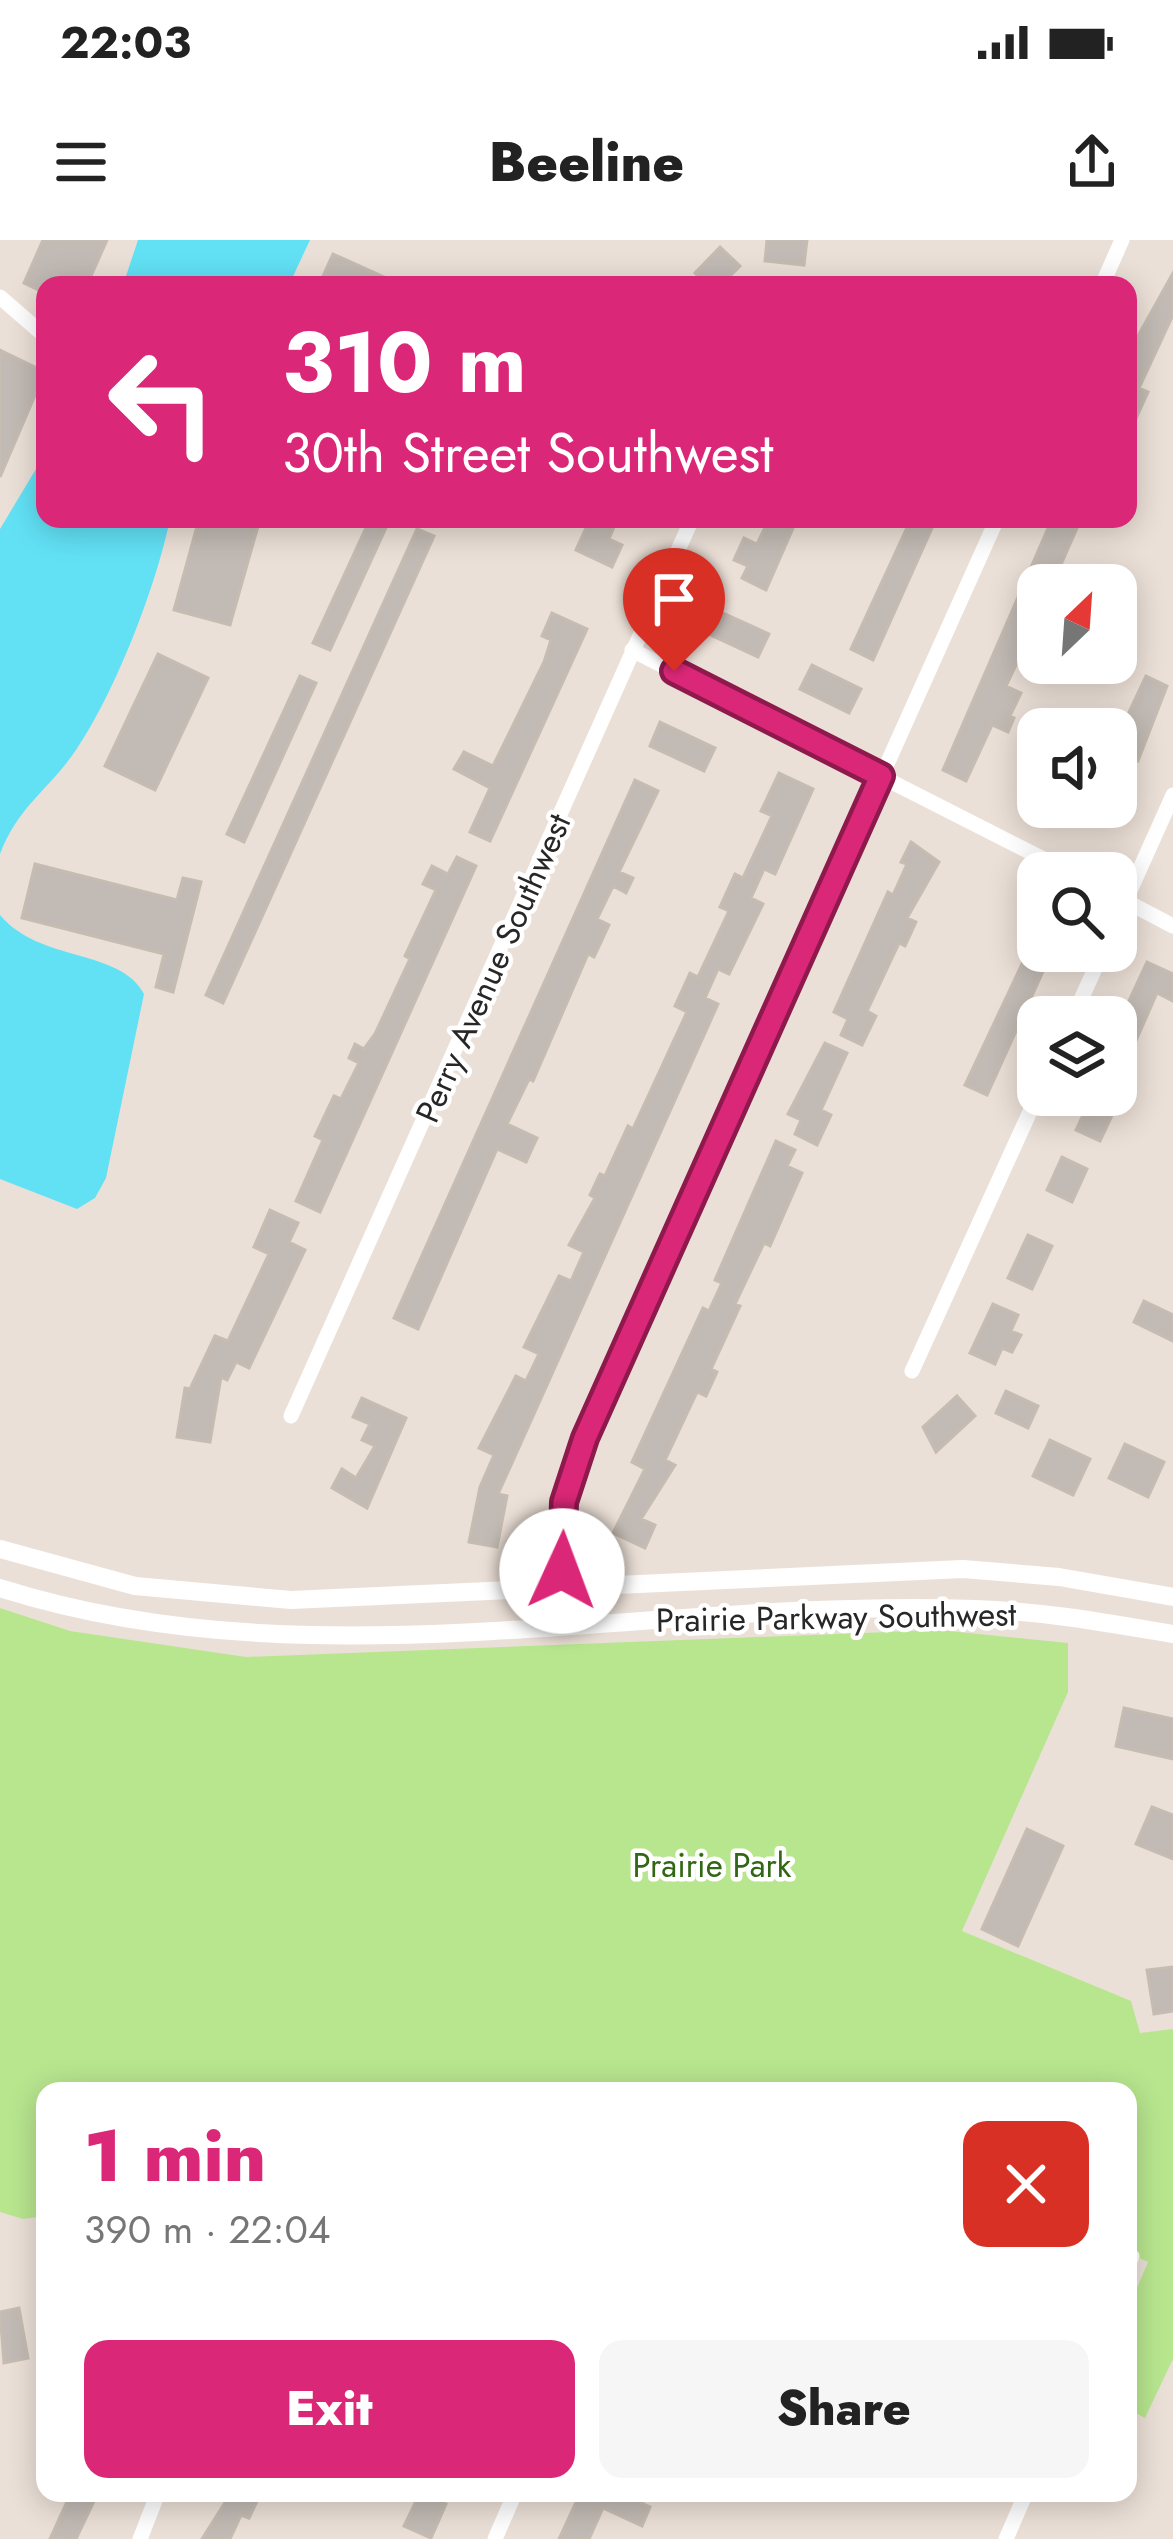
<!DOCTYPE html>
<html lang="en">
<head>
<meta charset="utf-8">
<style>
  body { margin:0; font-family:Jost,sans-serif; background:#f6f6f6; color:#222; height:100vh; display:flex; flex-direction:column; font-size:45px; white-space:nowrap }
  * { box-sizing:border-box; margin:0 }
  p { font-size:39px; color:#767676 }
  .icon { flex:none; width:66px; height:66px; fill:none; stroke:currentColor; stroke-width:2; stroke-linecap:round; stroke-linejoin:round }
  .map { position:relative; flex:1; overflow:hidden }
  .details { position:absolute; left:36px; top:1842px; width:1101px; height:420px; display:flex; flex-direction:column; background:#fff; border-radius:24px; box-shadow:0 6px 30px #0003 }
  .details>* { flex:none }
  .top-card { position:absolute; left:36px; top:36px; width:1101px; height:252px; border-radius:24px; box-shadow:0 6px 30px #0003; background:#db2777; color:#fff; overflow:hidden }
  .needle { width:78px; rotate:25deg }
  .fabs { position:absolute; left:1017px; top:324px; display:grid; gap:24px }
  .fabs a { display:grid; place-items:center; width:120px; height:120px; border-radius:24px; background:#fff; box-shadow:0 6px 30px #0003; font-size:60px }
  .pin { position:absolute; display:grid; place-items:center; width:102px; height:102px; color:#fff; margin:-123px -51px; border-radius:50% 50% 50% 0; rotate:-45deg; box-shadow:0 0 12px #0007 }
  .pin .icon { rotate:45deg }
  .me { position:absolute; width:132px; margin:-66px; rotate:2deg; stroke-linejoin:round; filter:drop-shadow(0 0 9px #0008) }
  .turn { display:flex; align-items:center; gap:42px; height:252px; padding:0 48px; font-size:54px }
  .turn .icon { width:156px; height:156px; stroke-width:2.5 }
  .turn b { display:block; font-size:84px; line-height:102px }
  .round { display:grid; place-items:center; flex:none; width:126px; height:126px; border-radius:24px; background:#f6f6f6 }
  .overview { display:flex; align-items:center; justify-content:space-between; height:204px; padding:0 48px }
  h1 { font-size:72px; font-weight:800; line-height:90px; color:#db2777 }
  .action { display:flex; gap:24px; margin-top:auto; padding:24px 48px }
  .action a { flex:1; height:138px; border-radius:24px; background:#db2777; color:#fff; font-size:48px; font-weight:800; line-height:138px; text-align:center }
  .action a+a { background:#f6f6f6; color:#222 }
  .status { display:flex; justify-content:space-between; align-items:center; height:84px; padding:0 60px; background:#fff; direction:ltr }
  .status svg { height:33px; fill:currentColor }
  header { display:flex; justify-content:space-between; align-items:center; height:156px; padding:0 48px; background:#fff; font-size:54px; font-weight:800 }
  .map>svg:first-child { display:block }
  .green { fill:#b8e68f }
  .water { fill:#62e1f5 }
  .building { fill:#c2bab4; stroke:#c6bcb1; stroke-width:3 }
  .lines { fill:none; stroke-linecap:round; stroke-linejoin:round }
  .minor { stroke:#fff; stroke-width:15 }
  .tertiary { stroke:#fff; stroke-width:18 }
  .route-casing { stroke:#8e194d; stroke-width:30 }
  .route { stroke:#db2777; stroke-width:21 }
  .labels { text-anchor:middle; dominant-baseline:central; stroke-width:9; stroke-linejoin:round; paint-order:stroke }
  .street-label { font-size:33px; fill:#272727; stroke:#fff }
  .park-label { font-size:33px; fill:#316715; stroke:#fff }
</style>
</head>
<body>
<div class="status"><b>22:03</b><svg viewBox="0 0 49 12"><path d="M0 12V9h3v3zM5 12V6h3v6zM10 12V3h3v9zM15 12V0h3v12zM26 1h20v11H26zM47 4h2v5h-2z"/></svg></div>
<header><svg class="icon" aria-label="menu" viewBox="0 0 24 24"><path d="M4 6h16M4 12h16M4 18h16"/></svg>Beeline<svg class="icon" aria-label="share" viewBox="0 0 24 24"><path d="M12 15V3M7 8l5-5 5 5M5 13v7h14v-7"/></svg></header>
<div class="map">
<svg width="1173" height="2299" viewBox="0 0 1173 2299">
  <rect width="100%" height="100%" fill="#ebe0d7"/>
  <path class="green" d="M0,1368L70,1391L246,1417L939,1390L1068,1403V1452L962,1691L1131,1761L1140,1793L1173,1789V2119L1145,2178L1128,2169V2069L1148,2022L1128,2013V1851H45V1976L23,1979L0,1972Z"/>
  <path class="water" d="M138,0H310L289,45H123Z
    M45,214V279H170C156,347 115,453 76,510C49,550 19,565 0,614V289Z
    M0,675C40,723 120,708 144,754L106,938L95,958L77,969L0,939Z"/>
  <path class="building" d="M43,0H107L87,45H45V53L24,43Z
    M767,0H807L804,25L765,21Z
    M720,7L740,26L721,45H707L695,33Z
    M333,14L402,45H319Z
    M1173,33V75L1139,148L1148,152L1128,196V114Z
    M0,110L45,132L0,237Z
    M199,279H260L230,385L174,370Z
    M370,279H390L330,410L313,403Z
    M590,279L614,287L609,299L622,305L612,327L576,310Z
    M769,279H797L766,350L742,338L748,326L734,320L744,298L757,304Z
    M911,279H936L873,420L851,409Z
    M1052,279H1081L1052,345H1038V379L1006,446L1021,453L1010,476L1014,478L1008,492L992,485L966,541L943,530Z
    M417,289L434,296L223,763L206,755Z
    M712,368L769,394L758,417L702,391Z
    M552,373L587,389L490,601L470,592L490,548L454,529L464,512L493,526L544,422L551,400L542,396Z
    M158,414L208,438L155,550L105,526Z
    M812,425L861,449L849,473L800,449Z
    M300,436L316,443L244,602L227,594Z
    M1146,436L1167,446L1138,521L1116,510V479L1124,483Z
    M660,482L715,508L704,531L650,506Z
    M779,533L813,549L775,634L764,629L751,658L763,664L729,734L718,729L705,758L718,764L498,1254L507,1256L497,1307L469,1302L480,1247L494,1215L479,1208L516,1136L526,1141L539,1114L524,1107L559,1036L571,1041L584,1012L569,1005L595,958L590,955L600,934L605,936L628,886L633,889L687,772L675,766L690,733L698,737L729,671L720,667L735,634L743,638L772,576L761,571Z
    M635,540L658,551L619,632L633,638L626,653L613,646L597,679L609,685L594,717L588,714L533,841L529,839L507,884L537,898L526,922L497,909L418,1089L394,1078Z
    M911,602L939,622L907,678L916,682L905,706L899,703L867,771L876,776L862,805L841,795L848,779L834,772L888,652L893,655L907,624L901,622Z
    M457,617L476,626L320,972L296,961L323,900L315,896L334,856L341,859L359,823L349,818L355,804L364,809L375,794L410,719L405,716L436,650L423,644L432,626L448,634Z
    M35,624L177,660L183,638L201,642L173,752L156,747L164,714L22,678Z
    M1038,690V724L1045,727L987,855L965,845Z
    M1147,722L1173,734V761L1157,753L1116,846V789Z
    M825,803L847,813L821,870L831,875L817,905L795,894L801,880L788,874Z
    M1092,856L1116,867L1100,901L1076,890Z
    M776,901L795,910L787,926L802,933L770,1006L764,1003L735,1064L740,1066L711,1129L717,1132L706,1156L697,1152L665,1220L675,1225L641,1279L655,1285L645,1308L613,1293L645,1229L632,1222L703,1068L709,1071L722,1043L715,1040Z
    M1062,917L1087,929L1072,962L1047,950Z
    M270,970L298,983L289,1002L305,1010L249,1128L236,1122L227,1140L221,1137L210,1202L177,1197L185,1148L190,1149L215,1096L228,1101L269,1014L254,1007Z
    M1028,995L1052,1006L1032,1049L1008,1038Z
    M1144,1061L1173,1075V1101L1134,1082Z
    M993,1064L1018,1075L1011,1091L1021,1095L1012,1112L1002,1108L995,1124L970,1113Z
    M1006,1151L1038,1166L1028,1188L996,1173Z
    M957,1156L975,1176L936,1212L923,1187Z
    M362,1158L406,1178L367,1268L332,1248L342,1229L356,1238L375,1206L362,1200L370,1184L353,1177Z
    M1050,1200L1090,1219L1073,1255L1033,1236Z
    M1125,1204L1164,1222L1148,1257L1109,1238Z
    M1124,1468L1173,1479V1519L1116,1506Z
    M1152,1567L1173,1575V1619L1136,1604Z
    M1027,1589L1063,1606L1018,1706L982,1689Z
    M1173,1727V1771L1154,1774L1147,1730Z
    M19,2068L28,2118L4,2123L0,2072Z
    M71,2253L95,2259L76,2299H50Z
    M231,2253H261L249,2278L241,2275L230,2299H202Z
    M420,2253L446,2264L431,2298L404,2286Z
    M571,2253H620L650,2267L642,2286L603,2268L589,2299H559L579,2256Z"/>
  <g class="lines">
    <path class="minor" d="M1102,45L1122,0
      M0,57L45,96
      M632,410L1071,633
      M1116,656L1173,686
      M1116,682L1173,555
      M1073,777L1103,711
      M912,1131L1038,854
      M291,1176L692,279
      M565,1384L564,1262L585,1197L997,279
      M1128,2025L1132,2016
      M140,2299L158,2253
      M495,2299L515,2253
      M1006,2299L1026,2253"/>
    <path class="tertiary" d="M0,1309L135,1346L291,1360L963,1329L1059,1337L1173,1357
      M0,1348C315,1448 651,1357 975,1369C1042,1371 1107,1383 1173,1394"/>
  </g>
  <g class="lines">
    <defs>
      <path id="route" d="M562,1331L564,1262L585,1198L881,536L674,431"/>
    </defs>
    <use href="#route" class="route-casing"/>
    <use href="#route" class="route"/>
  </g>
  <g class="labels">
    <g class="street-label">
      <text transform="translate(493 728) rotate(-66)">Perry Avenue Southwest</text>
      <text transform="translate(836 1377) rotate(-1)">Prairie Parkway Southwest</text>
    </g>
    <g class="park-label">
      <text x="712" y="1625">Prairie Park</text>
    </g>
  </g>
</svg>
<div class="fabs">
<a><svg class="needle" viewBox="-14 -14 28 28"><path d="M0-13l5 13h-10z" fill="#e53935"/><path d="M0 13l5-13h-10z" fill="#767676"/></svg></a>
<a><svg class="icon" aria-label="sound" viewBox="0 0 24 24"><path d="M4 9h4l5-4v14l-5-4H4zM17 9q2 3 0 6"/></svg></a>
<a><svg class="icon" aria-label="search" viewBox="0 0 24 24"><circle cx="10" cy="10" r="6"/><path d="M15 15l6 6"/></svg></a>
<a><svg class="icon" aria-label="layers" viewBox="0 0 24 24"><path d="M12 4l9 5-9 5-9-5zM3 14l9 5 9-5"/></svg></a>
</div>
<div class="pin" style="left:674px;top:431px;background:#d93025"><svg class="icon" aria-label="arrive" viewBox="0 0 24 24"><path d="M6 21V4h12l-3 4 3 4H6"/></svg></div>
<svg class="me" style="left:562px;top:1331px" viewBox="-20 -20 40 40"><circle r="19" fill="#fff"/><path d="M0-13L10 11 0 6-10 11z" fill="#db2777"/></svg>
<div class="top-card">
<div class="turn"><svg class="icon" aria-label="left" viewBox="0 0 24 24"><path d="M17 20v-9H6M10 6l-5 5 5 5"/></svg><div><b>310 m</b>30th Street Southwest</div></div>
</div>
<section class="details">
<div class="overview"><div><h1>1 min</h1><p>390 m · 22:04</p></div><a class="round" style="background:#d93025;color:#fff"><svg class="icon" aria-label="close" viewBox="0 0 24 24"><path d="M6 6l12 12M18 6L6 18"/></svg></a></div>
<div class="action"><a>Exit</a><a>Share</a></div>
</section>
</div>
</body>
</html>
